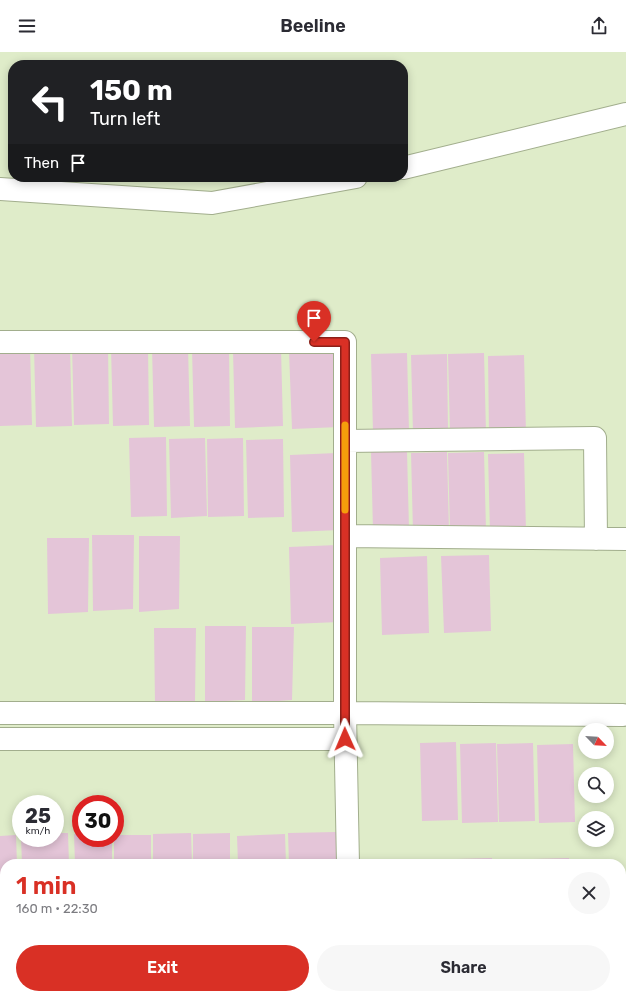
<!DOCTYPE html>
<html lang="en">
<head>
<meta charset="utf-8">
<style>
  body { margin:0; font-family:Rubik,sans-serif; background:#f7f7f7; color:#2b2b33; height:100vh; display:flex; flex-direction:column; font-size:15px; white-space:nowrap }
  * { box-sizing:border-box; margin:0 }
  p { font-size:13px; color:#7c7c81 }
  .icon { flex:none; width:22px; height:22px; fill:none; stroke:currentColor; stroke-width:2; stroke-linecap:round; stroke-linejoin:round }
  .map { position:relative; flex:1; overflow:hidden }
  .sheet { position:absolute; left:0px; top:807px; width:626px; height:140px; display:flex; flex-direction:column; background:#fff; border-radius:16px 16px 0 0; box-shadow:0 2px 10px #0003 }
  .sheet>* { flex:none }
  .top-card { position:absolute; left:8px; top:8px; width:400px; height:122px; border-radius:16px; box-shadow:0 2px 10px #0003; background:#202124; color:#fff; overflow:hidden }
  .needle { width:26px; rotate:115deg }
  .buttons { position:absolute; left:578px; top:671px; display:grid; gap:8px }
  .buttons a { display:grid; place-items:center; width:36px; height:36px; border-radius:50%; background:#fff; box-shadow:0 2px 10px #0003; font-size:20px }
  .speed { position:absolute; left:12px; top:743px; display:flex; gap:8px; font-size:20px; font-weight:700; text-align:center }
  .speed>* { display:grid; place-content:center; width:52px; height:52px; border-radius:50%; background:#fff; box-shadow:0 2px 10px #0003; line-height:1 }
  .speed small { font-size:10px; font-weight:400 }
  .speed .limit { border:6px solid #d22; background:#fff; color:#111 }
  .pin { position:absolute; display:grid; place-items:center; width:34px; height:34px; color:#fff; margin:-41px -17px; border-radius:50% 50% 50% 0; rotate:-45deg; box-shadow:0 0 4px #0007 }
  .pin .icon { rotate:45deg }
  .me { position:absolute; width:44px; margin:-22px; rotate:359deg; stroke-linejoin:round; filter:drop-shadow(0 0 3px #0008) }
  .turn { display:flex; align-items:center; gap:14px; height:84px; padding:0 16px; font-size:18px }
  .turn .icon { width:52px; height:52px; stroke-width:2.5 }
  .turn b { display:block; font-size:28px; line-height:34px }
  .then { display:flex; align-items:center; height:38px; padding:0 16px; background:#0003; gap:8px; font-size:15px }
  .round { display:grid; place-items:center; flex:none; width:42px; height:42px; border-radius:21px; background:#f7f7f7 }
  .headline { display:flex; align-items:center; justify-content:space-between; height:68px; padding:0 16px }
  h1 { font-size:24px; font-weight:600; line-height:30px; color:#d93025 }
  .button { display:flex; gap:8px; margin-top:auto; padding:8px 16px }
  .button a { flex:1; height:46px; border-radius:24px; background:#d93025; color:#fff; font-size:16px; font-weight:600; line-height:46px; text-align:center }
  .button a+a { background:#f7f7f7; color:#2b2b33 }
  header { display:flex; justify-content:space-between; align-items:center; height:52px; padding:0 16px; background:#fff; font-size:18px; font-weight:600 }
  .map>svg:first-child { display:block }
  .building { fill:#e4c5d8 }
  .lines { fill:none; stroke-linecap:round; stroke-linejoin:round }
  .minor-casing { stroke:#a2ae8d; stroke-width:24 }
  .minor { stroke:#fff; stroke-width:22 }
  .route-casing { stroke:#8d1f18; stroke-width:10 }
  .route { stroke:#d93025; stroke-width:7 }
  .slow { stroke:#f59e0b; stroke-width:7 }
</style>
</head>
<body>
<header><svg class="icon" aria-label="menu" viewBox="0 0 24 24"><path d="M4 6h16M4 12h16M4 18h16"/></svg>Beeline<svg class="icon" aria-label="share" viewBox="0 0 24 24"><path d="M12 15V3M7 8l5-5 5 5M5 13v7h14v-7"/></svg></header>
<div class="map">
<svg width="626" height="947" viewBox="0 0 626 947">
  <rect width="100%" height="100%" fill="#dfecc9"/>
  <path class="building" d="M108,293L109,372L74,373L72,294Z
    M30,295L32,373L0,374V296Z
    M70,295L72,374L36,375L34,296Z
    M148,295L149,373L113,374L111,296Z
    M188,295L190,374L154,375L152,296Z
    M229,296L230,374L194,375L192,297Z
    M281,297L283,374L235,376L233,299Z
    M337,298L339,375L292,377L289,300Z
    M407,301L409,379L373,380L371,302Z
    M484,301L486,380L450,381L448,302Z
    M447,302L448,380L413,381L411,303Z
    M524,303L526,381L489,382L488,304Z
    M166,385L167,464L131,465L129,386Z
    M205,386L207,464L171,466L169,387Z
    M243,386L244,464L208,465L207,387Z
    M283,387L284,465L248,466L246,388Z
    M407,399L409,477L373,478L371,400Z
    M447,400L449,479L413,480L411,401Z
    M484,400L486,478L450,479L448,401Z
    M337,401L340,478L292,480L290,403Z
    M524,401L526,479L490,480L488,402Z
    M92,483H134L133,557L93,559Z
    M139,484H180L179,557L139,560Z
    M47,486H89L88,560L48,562Z
    M337,493L339,570L291,572L289,495Z
    M489,503L491,579L444,581L441,504Z
    M427,504L429,581L382,583L380,506Z
    M205,574H246L245,648L205,650Z
    M252,575H294L292,648L252,651Z
    M154,576H196L195,649L155,652Z
    M456,690L458,768L422,769L420,691Z
    M496,691L498,770L462,771L460,692Z
    M533,691L535,769L499,770L497,692Z
    M573,692L575,770L539,771L537,693Z
    M336,780L337,812H289L288,781Z
    M55,781H68L69,812H22L21,786H55Z
    M191,781L192,812H153V782Z
    M230,781V812H193V782Z
    M74,782H81V786H112V812H75Z
    M285,782L286,812H238L237,784Z
    M16,783L17,812H5V861H0V784Z
    M115,783H151V812H114V786H115Z
    M492,806V812H456V807Z
    M569,806V812H533V807Z
    M532,807V812H496V808Z
    M609,808V812H573V809Z
    M31,942H101L102,947H31Z
    M109,942H180V947H109Z
    M192,942H263V947H192Z
    M269,942H340V947H270Z"/>
  <g class="lines">
    <defs>
      <path id="minor" d="M403,116L626,62
        M0,137L212,151L356,125
        M0,290H345V661L348,812
        M345,389L595,386L596,487
        M345,484L626,487
        M0,661H345L623,663
        M0,687H345
        M0,882H5
        M351,942V947"/>
    </defs>
    <use href="#minor" class="minor-casing"/>
    <use href="#minor" class="minor"/>
  </g>
  <g class="lines">
    <defs>
      <path id="route" d="M314,290H345V687"/>
    </defs>
    <use href="#route" class="route-casing"/>
    <use href="#route" class="route"/>
    <path class="slow" d="M345,458V373"/>
  </g>
</svg>
<div class="buttons">
<a><svg class="needle" viewBox="-14 -14 28 28"><path d="M0-13l5 13h-10z" fill="#e53935"/><path d="M0 13l5-13h-10z" fill="#7c7c81"/></svg></a>
<a><svg class="icon" aria-label="search" viewBox="0 0 24 24"><circle cx="10" cy="10" r="6"/><path d="M15 15l6 6"/></svg></a>
<a><svg class="icon" aria-label="layers" viewBox="0 0 24 24"><path d="M12 4l9 5-9 5-9-5zM3 14l9 5 9-5"/></svg></a>
</div>
<div class="speed"><div>25<small>km/h</small></div><div class="limit">30</div></div>
<div class="pin" style="left:314px;top:290px;background:#d93025"><svg class="icon" aria-label="arrive" viewBox="0 0 24 24"><path d="M6 21V4h12l-3 4 3 4H6"/></svg></div>
<svg class="me" style="left:345px;top:687px" viewBox="-20 -20 40 40"><path d="M0-17L14 15 0 8-14 15z" fill="#d93025" stroke="#fff" stroke-width="4"/></svg>
<div class="top-card">
<div class="turn"><svg class="icon" aria-label="left" viewBox="0 0 24 24"><path d="M17 20v-9H6M10 6l-5 5 5 5"/></svg><div><b>150 m</b>Turn left</div></div>
<div class="then">Then<svg class="icon" aria-label="arrive" viewBox="0 0 24 24"><path d="M6 21V4h12l-3 4 3 4H6"/></svg></div>
</div>
<section class="sheet">
<div class="headline"><div><h1>1 min</h1><p>160 m · 22:30</p></div><a class="round"><svg class="icon" aria-label="close" viewBox="0 0 24 24"><path d="M6 6l12 12M18 6L6 18"/></svg></a></div>
<div class="button"><a>Exit</a><a>Share</a></div>
</section>
</div>
</body>
</html>
